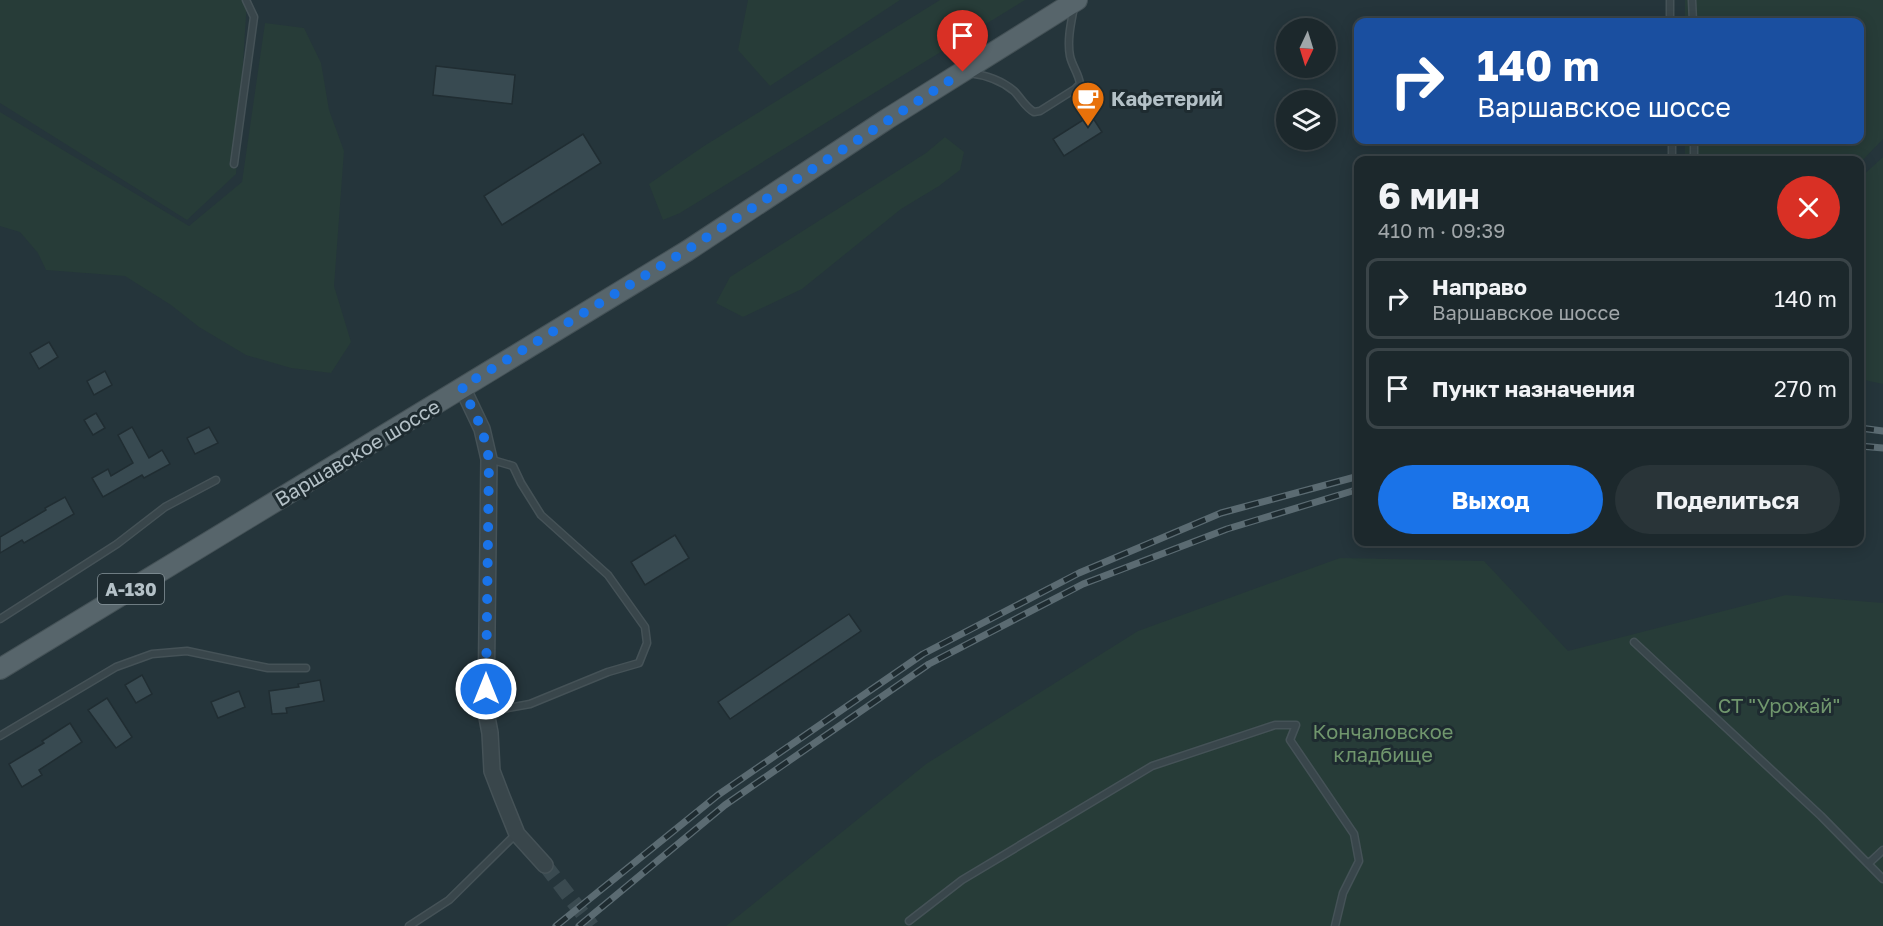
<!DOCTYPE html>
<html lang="ru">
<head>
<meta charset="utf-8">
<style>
  body { margin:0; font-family:"Golos Text",sans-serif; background:#293438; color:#f1f3f6; height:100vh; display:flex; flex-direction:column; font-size:22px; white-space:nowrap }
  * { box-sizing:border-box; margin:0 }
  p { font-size:20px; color:#a0a6a9 }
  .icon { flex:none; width:33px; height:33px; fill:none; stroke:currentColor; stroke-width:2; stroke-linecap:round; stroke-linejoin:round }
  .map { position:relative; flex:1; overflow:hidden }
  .sheet { position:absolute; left:1354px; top:156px; width:510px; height:390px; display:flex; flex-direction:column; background:#1c282c; border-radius:12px; box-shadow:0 3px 15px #0003,0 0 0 2px #3a4448 }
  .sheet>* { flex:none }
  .banner { position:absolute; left:1354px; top:18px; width:510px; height:126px; border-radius:12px; box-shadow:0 3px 15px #0003,0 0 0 2px #3a4448; background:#1a4fa0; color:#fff; overflow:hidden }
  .needle { width:39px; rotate:184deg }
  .controls { position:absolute; left:1276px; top:18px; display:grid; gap:12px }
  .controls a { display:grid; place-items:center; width:60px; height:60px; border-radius:50%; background:#1c282c; box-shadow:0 3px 15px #0003,0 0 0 2px #3a4448; font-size:30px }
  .pin { position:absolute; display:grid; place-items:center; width:51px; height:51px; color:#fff; margin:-62px -26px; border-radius:50% 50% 50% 0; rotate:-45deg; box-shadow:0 0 6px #0007 }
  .pin .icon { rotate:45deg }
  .me { position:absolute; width:66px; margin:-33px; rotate:0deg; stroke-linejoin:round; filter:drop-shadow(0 0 4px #0008) }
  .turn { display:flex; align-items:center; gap:21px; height:126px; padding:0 24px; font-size:27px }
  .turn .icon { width:78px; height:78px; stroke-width:2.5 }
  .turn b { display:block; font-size:42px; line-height:51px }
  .round { display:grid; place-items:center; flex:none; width:63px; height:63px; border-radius:32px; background:#293438 }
  .overview { display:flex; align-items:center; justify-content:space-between; height:102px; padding:0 24px }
  h1 { font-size:36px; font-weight:700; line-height:45px }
  .action { display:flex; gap:12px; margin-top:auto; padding:12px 24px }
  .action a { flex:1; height:69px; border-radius:36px; background:#1a73e8; color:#fff; font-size:24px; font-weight:700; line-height:69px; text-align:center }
  .action a+a { background:#293438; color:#f1f3f6 }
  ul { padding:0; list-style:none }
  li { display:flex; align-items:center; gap:18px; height:81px; margin:0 12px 9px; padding:0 12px; border:3px solid #3a4448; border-radius:12px }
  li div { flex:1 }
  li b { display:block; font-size:22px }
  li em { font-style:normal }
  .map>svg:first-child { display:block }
  .green { fill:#273c38 }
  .building { fill:#384a51; stroke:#202d32; stroke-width:1.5 }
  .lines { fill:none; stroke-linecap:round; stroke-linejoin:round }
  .tertiary-tunnel { stroke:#3a4a50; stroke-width:15; stroke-dasharray:15 8; stroke-linecap:butt }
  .service-casing { stroke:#455257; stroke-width:9 }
  .tertiary-casing { stroke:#455257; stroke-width:18 }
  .primary-casing { stroke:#455257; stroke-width:22 }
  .service { stroke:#39464b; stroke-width:6 }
  .tertiary { stroke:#39464b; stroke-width:15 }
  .primary { stroke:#57656b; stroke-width:20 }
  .rail-casing { stroke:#5b6b72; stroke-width:7 }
  .rail { stroke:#1e2b30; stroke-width:4.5; stroke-dasharray:14; stroke-linecap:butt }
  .route { stroke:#1a73e8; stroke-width:10; stroke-dasharray:0 18 }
  .labels { text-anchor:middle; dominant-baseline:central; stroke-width:6; stroke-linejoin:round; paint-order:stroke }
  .shield { fill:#1e2b30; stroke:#87949a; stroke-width:1.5 }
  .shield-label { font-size:18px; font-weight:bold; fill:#b4c1c7 }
  .poi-label { font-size:20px; font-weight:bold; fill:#b4c1c7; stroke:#1e2b30; text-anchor:start }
  .street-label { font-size:20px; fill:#b4c1c7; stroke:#1e2b30 }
  .park-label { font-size:20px; fill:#70966d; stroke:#1e2b30 }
</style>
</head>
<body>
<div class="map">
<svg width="1883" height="926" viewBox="0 0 1883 926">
  <rect width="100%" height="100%" fill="#25353b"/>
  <path class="green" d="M0,0H247L236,174L187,220L0,103Z
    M748,0H900L770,86L738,50Z
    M940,0H1025L680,213L663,220L649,184L704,146Z
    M1685,0H1883V139L1860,163V160H1685V140H1860V22H1685Z
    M265,23L304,28L321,63L329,110L344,151L334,286L351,342L331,373L291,368L246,355L199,327L171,305L125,276L46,270L38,253L20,232L0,226V112L189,226L242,182Z
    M945,137L964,152L960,170L939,186L901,209L802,289L743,317L716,303L730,277L926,153Z
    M1883,157V384L1860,379V178Z
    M1340,558L1484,561L1568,651L1786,595L1883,603V926H726L926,764L1138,631Z"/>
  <path class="building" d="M436,66L515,75L512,104L433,95Z
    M1091,115L1102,132L1064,156L1053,139Z
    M583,134L601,163L502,225L484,196Z
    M49,342L58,357L39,369L30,353Z
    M105,371L112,385L94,395L87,381Z
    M96,413L105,428L93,435L84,420Z
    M132,427L149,458L162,450L170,464L144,478L142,475L103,497L92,478L108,469L111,476L133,463L118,435Z
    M209,427L218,443L195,454L187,438Z
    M65,497L74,514L24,543L22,540L0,553V537L46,510L45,508Z
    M675,535L689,558L645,585L631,562Z
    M849,614L861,631L730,719L718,702Z
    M142,675L152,694L136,703L125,685Z
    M320,680L324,701L286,708L287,713L272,714L269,691L299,687L298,684Z
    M239,691L245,707L218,718L211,702Z
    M107,698L132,737L116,748L88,710Z
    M70,723L82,742L39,770L42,775L22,787L9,764L44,743L42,741Z"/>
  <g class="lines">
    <path class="tertiary-tunnel" d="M545,865L592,926"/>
    <defs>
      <path id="service" d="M1670,0V22
        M1692,0L1693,22
        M969,73C986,75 1001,80 1014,91C1021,98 1025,107 1034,112L1040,111L1075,89L1080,84C1079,74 1072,66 1070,56C1067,40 1071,23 1074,7
        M1672,140V160
        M1694,140V160
        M234,164L254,17L246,0
        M0,619L117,544L165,507L216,480
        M1634,642L1821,816L1883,879
        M486,712L530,704L608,672L639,663L647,643L645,627L608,575L541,515L521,483L513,466L489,459
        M0,736L116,667L152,654L187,651L268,668H306
        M1868,864L1883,850
        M909,921L962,880L1152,766L1275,725H1296L1290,740L1354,834L1359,861L1343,893L1335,926
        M409,926L449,900L516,834"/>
      <path id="tertiary" d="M462,387L482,429L489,459L486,712L490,733L492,771L502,797L517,834L545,865"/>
      <path id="primary" d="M0,669L687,251L887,119L1077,0"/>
    </defs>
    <use href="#service" class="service-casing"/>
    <use href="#tertiary" class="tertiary-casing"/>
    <use href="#primary" class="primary-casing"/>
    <use href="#service" class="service"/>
    <use href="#tertiary" class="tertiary"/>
    <use href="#primary" class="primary"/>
    <defs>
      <path id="rail" d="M1860,428L1883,431
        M1860,446L1883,448
        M556,926L718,795L923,654L1079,573L1221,513L1359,476
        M579,926L725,805L929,664L1083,584L1227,529L1359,489"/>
    </defs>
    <use href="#rail" class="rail-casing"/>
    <use href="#rail" class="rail"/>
  </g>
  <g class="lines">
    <path class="route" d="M486,689L489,459L482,429L462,387L687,250L963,72"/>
  </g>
  <defs>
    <symbol id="cafe-pin" viewBox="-11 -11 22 30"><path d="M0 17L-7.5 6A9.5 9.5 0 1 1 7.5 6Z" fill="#e8710a" stroke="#1e2b30"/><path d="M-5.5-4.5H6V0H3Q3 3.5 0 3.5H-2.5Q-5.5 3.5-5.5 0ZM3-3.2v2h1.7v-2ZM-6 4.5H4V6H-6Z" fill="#fff"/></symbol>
  </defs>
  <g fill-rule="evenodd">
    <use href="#cafe-pin" x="1069" y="79" width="38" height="52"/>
  </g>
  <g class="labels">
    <rect class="shield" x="98" y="574" width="66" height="30" rx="4.5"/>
    <g class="shield-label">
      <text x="131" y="589">А-130</text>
    </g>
    <g class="poi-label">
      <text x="1111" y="98">Кафетерий</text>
    </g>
    <g class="street-label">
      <text transform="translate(357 452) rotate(-31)">Варшавское шоссе</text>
    </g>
    <g class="park-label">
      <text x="1779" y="705">СТ "Урожай"</text>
      <text x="1383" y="731">Кончаловское<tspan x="1383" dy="23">кладбище</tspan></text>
    </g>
  </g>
</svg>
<div class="controls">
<a><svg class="needle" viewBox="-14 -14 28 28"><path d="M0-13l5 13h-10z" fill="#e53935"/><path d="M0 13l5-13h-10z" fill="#a0a6a9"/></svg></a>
<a><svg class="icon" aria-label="layers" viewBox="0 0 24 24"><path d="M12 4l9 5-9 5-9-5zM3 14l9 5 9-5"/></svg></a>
</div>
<div class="pin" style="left:963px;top:72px;background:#d93025"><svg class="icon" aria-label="arrive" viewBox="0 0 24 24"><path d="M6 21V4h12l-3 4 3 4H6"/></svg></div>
<svg class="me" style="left:486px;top:689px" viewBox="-20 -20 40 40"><circle r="17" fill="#1a73e8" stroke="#fff" stroke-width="3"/><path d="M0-11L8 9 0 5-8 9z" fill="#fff"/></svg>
<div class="banner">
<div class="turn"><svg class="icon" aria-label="right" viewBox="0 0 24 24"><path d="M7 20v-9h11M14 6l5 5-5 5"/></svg><div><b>140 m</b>Варшавское шоссе</div></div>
</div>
<section class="sheet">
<div class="overview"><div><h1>6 мин</h1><p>410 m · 09:39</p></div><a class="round" style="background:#d93025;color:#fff"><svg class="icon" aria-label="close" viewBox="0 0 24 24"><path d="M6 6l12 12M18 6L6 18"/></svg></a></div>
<ul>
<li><svg class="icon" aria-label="right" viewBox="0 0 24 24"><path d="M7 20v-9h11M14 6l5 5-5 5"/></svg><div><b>Направо</b><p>Варшавское шоссе</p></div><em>140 m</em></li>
<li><svg class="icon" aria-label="arrive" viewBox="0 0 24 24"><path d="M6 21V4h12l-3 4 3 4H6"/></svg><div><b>Пункт назначения</b></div><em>270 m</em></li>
</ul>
<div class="action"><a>Выход</a><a>Поделиться</a></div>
</section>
</div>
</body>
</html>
